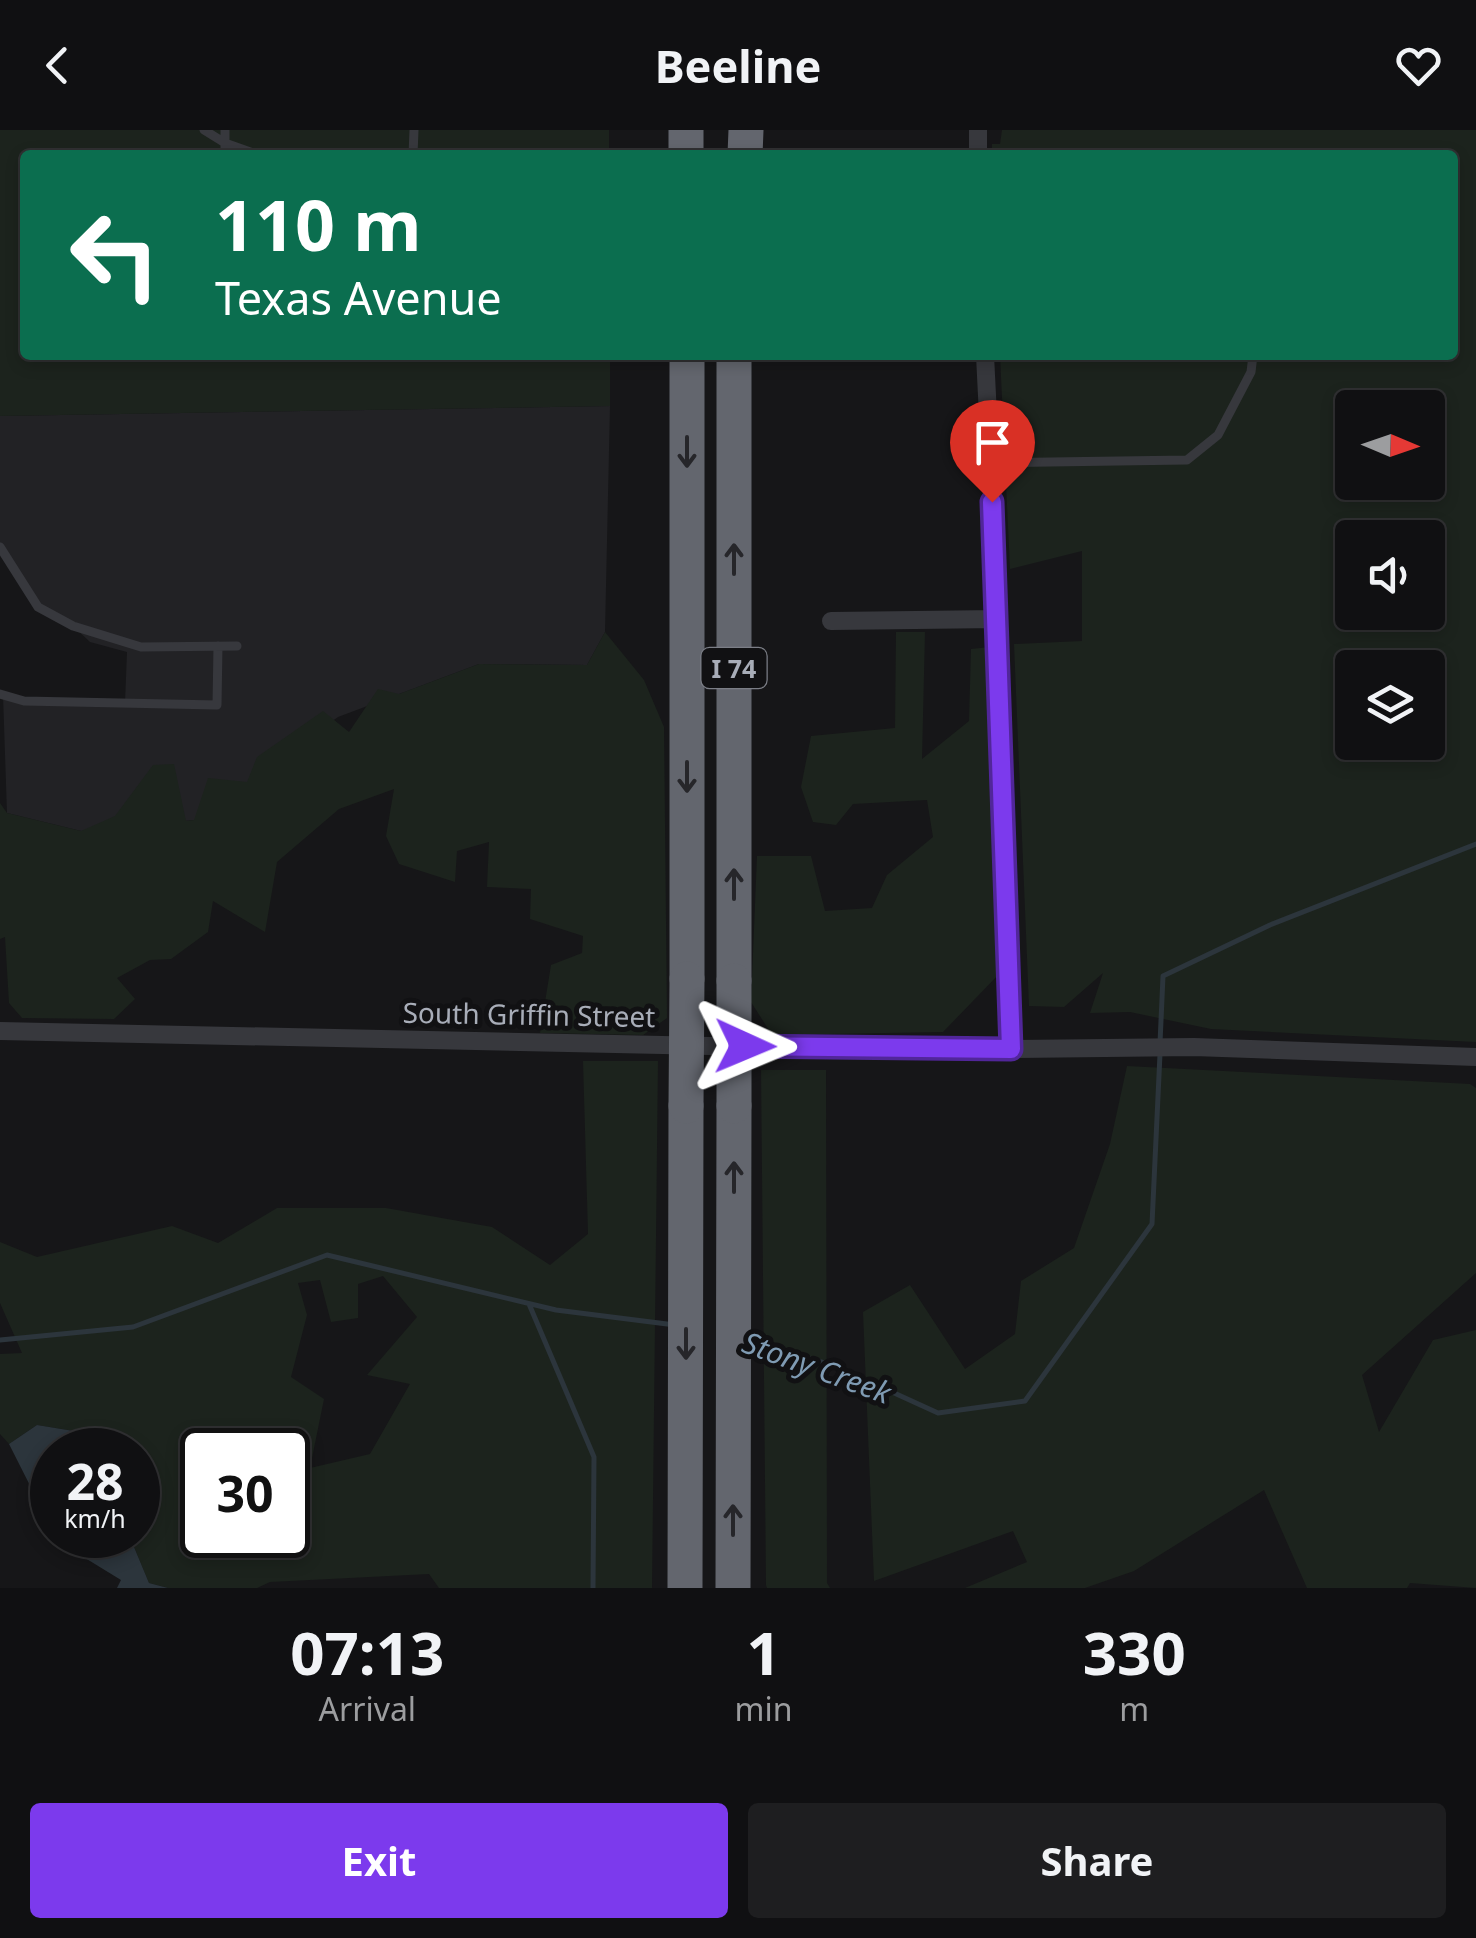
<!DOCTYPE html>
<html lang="en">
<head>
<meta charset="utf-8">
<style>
  body { margin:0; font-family:"Noto Sans",sans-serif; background:#1e1e20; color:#f1f3f6; height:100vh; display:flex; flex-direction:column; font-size:38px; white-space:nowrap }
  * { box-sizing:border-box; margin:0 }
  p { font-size:32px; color:#9c9d9f }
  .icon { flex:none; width:55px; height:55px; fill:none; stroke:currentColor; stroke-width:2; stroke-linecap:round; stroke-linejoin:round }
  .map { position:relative; height:1458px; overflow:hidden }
  .details { display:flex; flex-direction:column; background:#101012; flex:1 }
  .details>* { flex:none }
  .guide { position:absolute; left:20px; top:20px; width:1438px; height:210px; border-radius:10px; box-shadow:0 5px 15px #0003,0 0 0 2px #303032; background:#0b6e4f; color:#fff; overflow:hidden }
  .needle { width:65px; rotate:92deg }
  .fabs { position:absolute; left:1335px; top:260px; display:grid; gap:20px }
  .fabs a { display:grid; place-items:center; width:110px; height:110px; border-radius:10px; background:#101012; box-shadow:0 5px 15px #0003,0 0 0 2px #303032; font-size:50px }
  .speed { position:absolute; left:30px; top:1298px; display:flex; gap:20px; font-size:50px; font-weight:700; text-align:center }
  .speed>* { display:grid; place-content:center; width:130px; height:130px; border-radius:50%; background:#101012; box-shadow:0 5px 15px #0003,0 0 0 2px #303032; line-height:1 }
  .speed small { font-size:25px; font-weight:400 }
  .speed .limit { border:5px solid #111; border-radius:15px; background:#fff; color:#111 }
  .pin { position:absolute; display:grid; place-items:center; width:85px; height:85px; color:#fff; margin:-102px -42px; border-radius:50% 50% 50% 0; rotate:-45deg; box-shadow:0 0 10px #0007 }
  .pin .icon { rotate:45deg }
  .me { position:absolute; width:110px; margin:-55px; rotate:91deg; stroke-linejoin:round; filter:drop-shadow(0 0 8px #0008) }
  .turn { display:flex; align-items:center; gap:35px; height:210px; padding:0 30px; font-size:45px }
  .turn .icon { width:130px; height:130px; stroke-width:2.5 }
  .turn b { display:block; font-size:70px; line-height:85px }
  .eta { display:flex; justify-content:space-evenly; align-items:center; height:170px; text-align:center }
  .eta b { font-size:60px; font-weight:700; line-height:70px }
  .primary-button { display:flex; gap:20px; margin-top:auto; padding:20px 30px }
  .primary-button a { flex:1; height:115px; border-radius:10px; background:#7c3aed; color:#fff; font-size:40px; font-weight:700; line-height:115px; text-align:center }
  .primary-button a+a { background:#1e1e20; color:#f1f3f6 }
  header { display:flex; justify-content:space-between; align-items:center; height:130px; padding:0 30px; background:#101012; font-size:45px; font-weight:700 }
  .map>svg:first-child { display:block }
  .built { fill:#222225 }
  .green { fill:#1c231d; fill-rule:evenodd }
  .water { fill:#2c353c }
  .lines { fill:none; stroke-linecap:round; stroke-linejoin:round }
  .stream { stroke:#2c353c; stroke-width:5 }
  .lane { stroke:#37383d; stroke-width:9 }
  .street { stroke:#37383d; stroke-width:18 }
  .highway { stroke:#63666e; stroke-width:35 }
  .highway-bridge { stroke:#63666e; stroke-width:35 }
  .oneway { stroke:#26262a }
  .route-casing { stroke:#51269a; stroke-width:25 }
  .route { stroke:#7c3aed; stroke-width:18 }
  .labels { text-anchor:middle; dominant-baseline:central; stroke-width:10; stroke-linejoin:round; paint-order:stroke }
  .shield { fill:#111113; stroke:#7b7e86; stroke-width:2.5 }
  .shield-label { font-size:25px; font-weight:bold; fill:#a8adb8 }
  .street-label { font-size:28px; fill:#a8adb8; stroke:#111113 }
  .water-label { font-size:30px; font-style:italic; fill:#7f9bb3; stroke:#111113 }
</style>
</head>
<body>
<header><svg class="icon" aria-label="back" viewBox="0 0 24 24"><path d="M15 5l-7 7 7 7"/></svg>Beeline<svg class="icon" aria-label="heart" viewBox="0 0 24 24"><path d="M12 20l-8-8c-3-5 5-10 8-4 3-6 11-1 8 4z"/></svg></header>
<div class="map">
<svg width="1476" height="1458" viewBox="0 0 1476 1458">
  <rect width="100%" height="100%" fill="#161618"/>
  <path class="built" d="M610,276L605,502L587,535L479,534L338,587L195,690L81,701L7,683L3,565L24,571L125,573L127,522L90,512L73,496L38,477L0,417V286Z"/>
  <path class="green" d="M0,0H609V25H25V225H610V276L0,286Z
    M1002,0H1476V912L1211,899L1130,882L1090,883L1103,843L1064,877L1029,876L1014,514L1082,511V421L1010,439L1000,225H1452V25H992V14H1000ZM1352,278H1428V352H1352ZM1352,408H1428V482H1352ZM1352,538H1428V612H1352Z
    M605,502L644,550L664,597L667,888L643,905L540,903L551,835L582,823L583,806L530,789L531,759L487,757L489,712L457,721L455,752L399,734L386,706L394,659L339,679L277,732L265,802L213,771L208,802L171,829L150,830L117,848L135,869L114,889L22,888L9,873L5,807L0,809V673L7,683L81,701L115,686L153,635L174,634L186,691L194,690L208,648L247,652L257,627L323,581L349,602L378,559L399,564L479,534L587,535Z
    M896,502H925L922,629L969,591L971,519L990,517L1001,842L943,902L772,905L751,872L757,726H811L825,781L872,778L887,745L933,707L927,670L853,674L836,695L813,692L801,657L811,606L895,598Z
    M583,931H658L652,1458H439L429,1444L270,1452L257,1458H168L149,1453L129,1405H138V1320H93L86,1303L37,1295L9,1314L0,1304V1224L22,1223L0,1173V1112L37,1127L172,1096L218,1113L277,1078H386L492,1097L550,1135L588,1104ZM383,1146L417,1187L367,1245L410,1254L370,1324L310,1338L324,1269L291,1247L307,1185L298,1153L320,1150L331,1192L358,1188V1154ZM202,1320H288V1405H202Z
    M1127,936L1470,954L1476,958V1143L1362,1245L1379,1302L1433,1210L1476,1200V1458L1410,1453L1407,1458H1307L1264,1360L1134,1441L1085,1458H965L1027,1432L1013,1401L874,1451L863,1182L910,1155L965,1239L1015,1204L1021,1151L1074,1118L1110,1014Z
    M761,940H826L827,1453L830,1458H767L766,1455Z"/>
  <path class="water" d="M37,1295L86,1303L93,1320H52V1399L9,1314Z
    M55,1405H129L149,1453L168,1458H117L121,1450L59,1412Z"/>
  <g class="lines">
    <path class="stream" d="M1160,913L1163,846L1270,795L1476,714
      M529,1174L594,1327L593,1458
      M0,1210L133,1197L327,1125L556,1180L675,1195
      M749,1211L835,1236L938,1283L1025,1271L1152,1094L1160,924"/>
    <path class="lane" d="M204,0L225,13L259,25
      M225,25V0
      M413,25L414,0
      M990,333L1187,330L1218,305L1251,242L1253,225
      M0,417L38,477L73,496L141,517L237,516
      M0,564L24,571L217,575L218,516"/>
    <path class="street" d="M978,0V25
      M985,225L998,489L1011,919
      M831,491L998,489
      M0,901L710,916L1011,919L1194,917L1476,927"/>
    <path class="highway" d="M686,0V25
      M745,25L746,0
      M734,225V851
      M687,849V225
      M685,1458L686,976
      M733,1458L734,976"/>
    <path class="highway-bridge" d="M686,976L687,849
      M734,976V851"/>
  </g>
  <defs><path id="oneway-shaft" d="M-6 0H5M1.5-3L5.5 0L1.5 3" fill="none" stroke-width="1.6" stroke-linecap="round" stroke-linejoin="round" transform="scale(2.5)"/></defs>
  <g class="oneway">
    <use href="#oneway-shaft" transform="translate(687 322) rotate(90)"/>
    <use href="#oneway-shaft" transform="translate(734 429) rotate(-90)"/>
    <use href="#oneway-shaft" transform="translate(687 647) rotate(90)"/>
    <use href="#oneway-shaft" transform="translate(734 754) rotate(-90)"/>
    <use href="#oneway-shaft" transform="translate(734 1047) rotate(-90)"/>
    <use href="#oneway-shaft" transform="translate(686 1214) rotate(90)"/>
    <use href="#oneway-shaft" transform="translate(733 1390) rotate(-90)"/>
  </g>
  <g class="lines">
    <defs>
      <path id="route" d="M745,916L1011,919L992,372"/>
    </defs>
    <use href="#route" class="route-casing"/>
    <use href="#route" class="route"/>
  </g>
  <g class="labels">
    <rect class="shield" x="701.5" y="518" width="65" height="40" rx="8"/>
    <g class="shield-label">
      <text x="734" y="538">I 74</text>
    </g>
    <g class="street-label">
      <text transform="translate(529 884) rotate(1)">South Griffin Street</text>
    </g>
    <g class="water-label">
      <text transform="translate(817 1237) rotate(20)">Stony Creek</text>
    </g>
  </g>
</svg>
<div class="fabs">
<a><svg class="needle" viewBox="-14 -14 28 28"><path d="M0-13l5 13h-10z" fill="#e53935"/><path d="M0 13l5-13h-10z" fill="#9c9d9f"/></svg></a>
<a><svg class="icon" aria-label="sound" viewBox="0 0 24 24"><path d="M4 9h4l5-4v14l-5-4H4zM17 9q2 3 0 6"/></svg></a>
<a><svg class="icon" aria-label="layers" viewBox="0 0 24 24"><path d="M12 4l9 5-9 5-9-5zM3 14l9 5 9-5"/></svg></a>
</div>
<div class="speed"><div>28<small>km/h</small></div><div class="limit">30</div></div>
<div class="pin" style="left:992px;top:372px;background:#d93025"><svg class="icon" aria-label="arrive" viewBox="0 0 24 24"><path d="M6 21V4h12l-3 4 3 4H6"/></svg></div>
<svg class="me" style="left:745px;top:916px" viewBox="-20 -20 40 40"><path d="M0-17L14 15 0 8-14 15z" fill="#7c3aed" stroke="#fff" stroke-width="4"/></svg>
<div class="guide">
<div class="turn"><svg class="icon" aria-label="left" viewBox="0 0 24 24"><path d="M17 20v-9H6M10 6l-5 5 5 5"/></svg><div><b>110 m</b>Texas Avenue</div></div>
</div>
</div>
<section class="details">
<div class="eta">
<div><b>07:13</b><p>Arrival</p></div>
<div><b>1</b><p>min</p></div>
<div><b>330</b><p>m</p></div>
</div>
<div class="primary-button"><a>Exit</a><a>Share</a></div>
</section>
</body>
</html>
